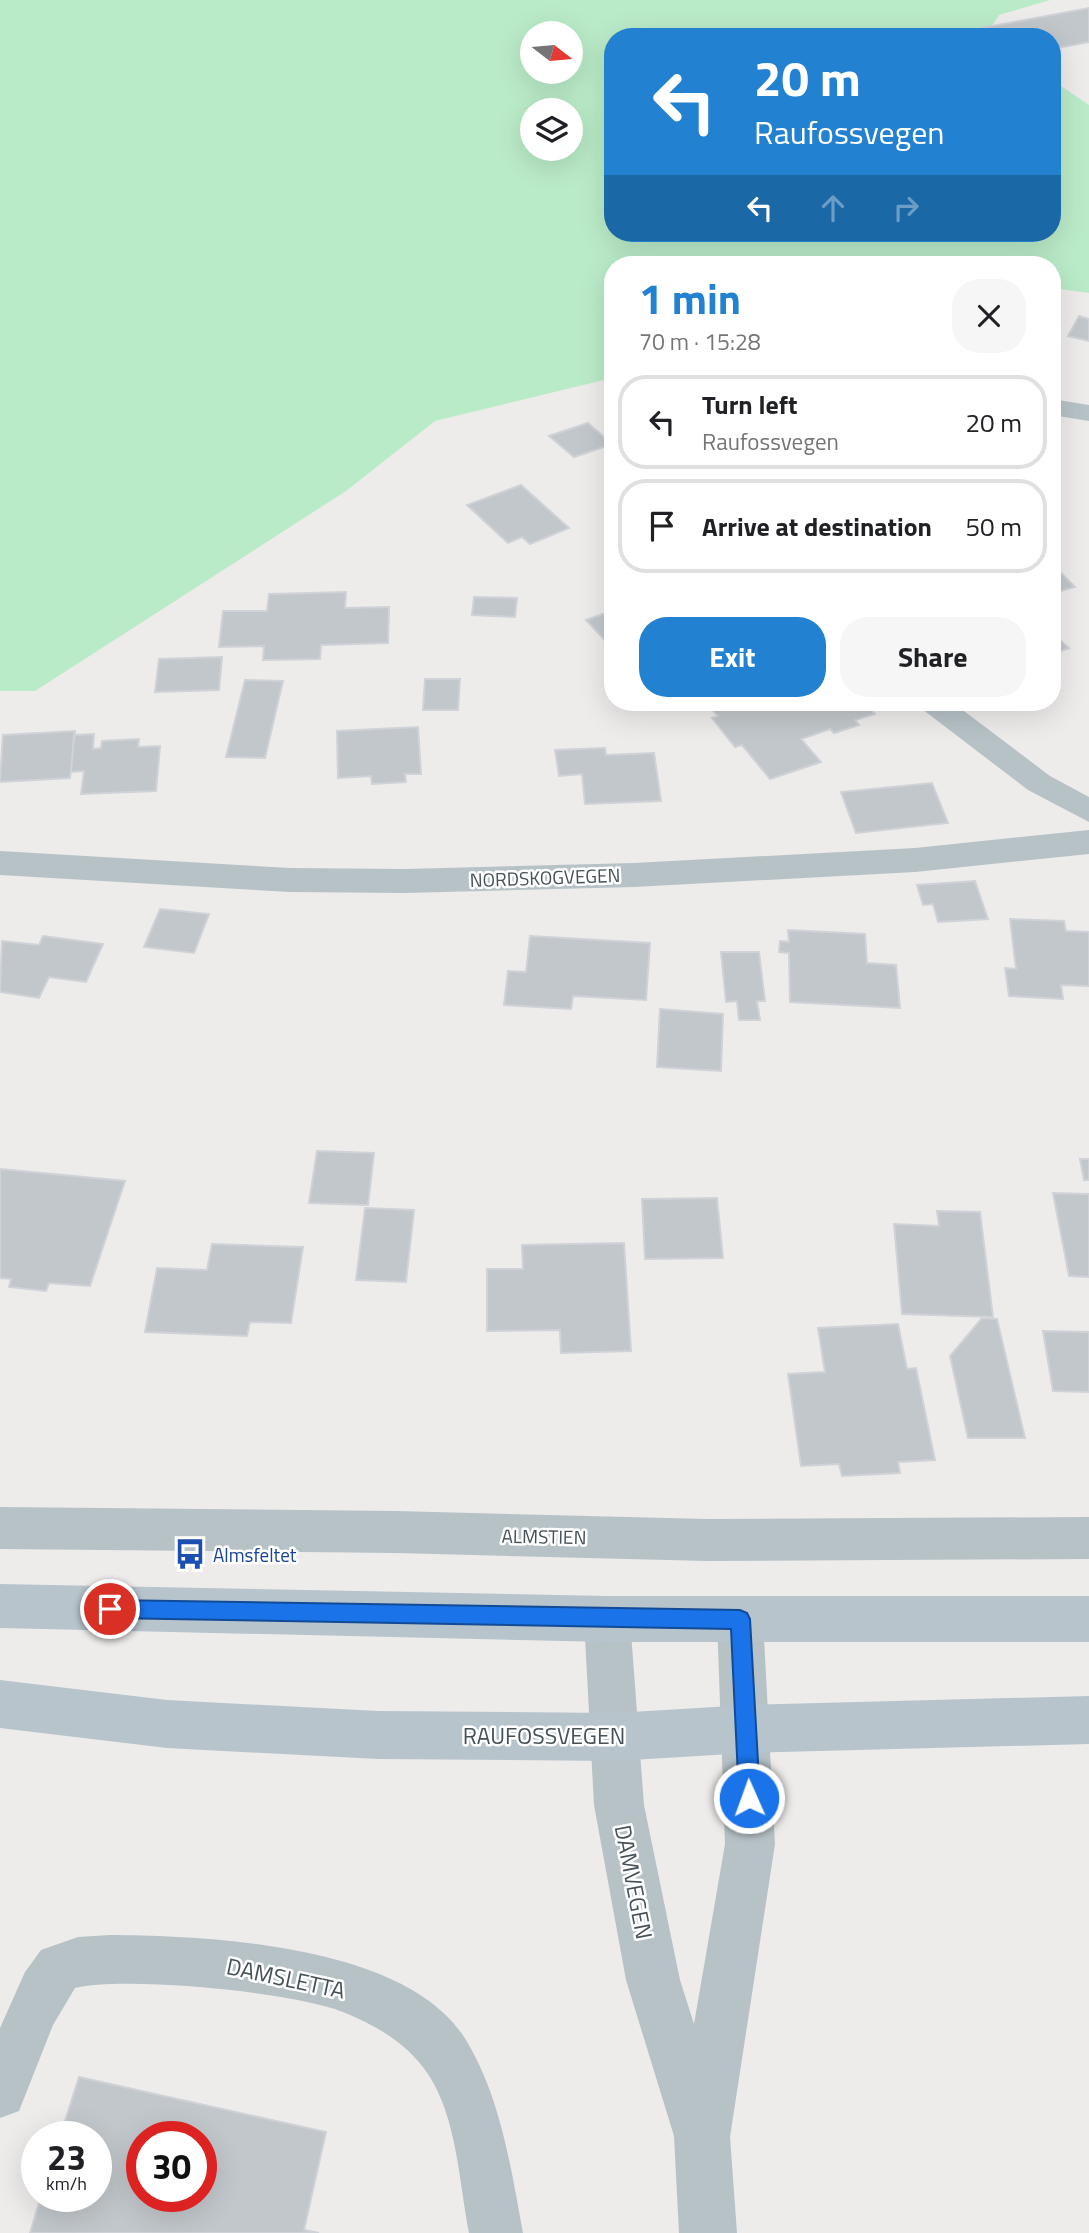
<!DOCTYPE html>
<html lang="en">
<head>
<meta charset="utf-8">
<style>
  body { margin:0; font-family:"Titillium Web",sans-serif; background:#f6f6f6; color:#202124; height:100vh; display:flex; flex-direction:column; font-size:26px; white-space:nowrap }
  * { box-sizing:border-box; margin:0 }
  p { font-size:23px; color:#757577 }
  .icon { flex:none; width:38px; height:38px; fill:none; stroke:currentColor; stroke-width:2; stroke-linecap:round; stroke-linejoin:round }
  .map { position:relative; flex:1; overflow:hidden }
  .side { position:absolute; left:604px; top:256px; width:457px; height:455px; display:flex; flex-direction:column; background:#fff; border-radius:28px; box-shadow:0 7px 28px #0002 }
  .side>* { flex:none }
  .hud { position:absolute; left:604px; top:28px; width:457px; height:214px; border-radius:28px; box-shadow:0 7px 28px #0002; background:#2282d1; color:#fff; overflow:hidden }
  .needle { width:46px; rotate:106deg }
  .tools { position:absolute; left:520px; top:21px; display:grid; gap:14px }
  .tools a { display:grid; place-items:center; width:63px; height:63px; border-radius:50%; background:#fff; box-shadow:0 7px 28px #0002; font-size:35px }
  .speed { position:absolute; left:21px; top:2121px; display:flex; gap:14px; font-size:35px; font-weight:700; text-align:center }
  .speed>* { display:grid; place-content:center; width:91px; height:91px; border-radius:50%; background:#fff; box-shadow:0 7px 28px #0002; line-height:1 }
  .speed small { font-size:18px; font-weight:400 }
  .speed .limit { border:10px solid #d22; background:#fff; color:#111 }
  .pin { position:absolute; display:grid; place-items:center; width:60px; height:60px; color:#fff; margin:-30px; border:4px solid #fff; border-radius:50%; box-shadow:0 2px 7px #0007 }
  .me { position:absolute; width:77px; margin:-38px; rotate:358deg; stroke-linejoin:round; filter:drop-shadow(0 0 5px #0008) }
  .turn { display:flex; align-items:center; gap:24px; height:147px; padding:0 35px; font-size:32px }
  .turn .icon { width:91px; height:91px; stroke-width:2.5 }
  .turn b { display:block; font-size:49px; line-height:60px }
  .lanes { display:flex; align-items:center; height:66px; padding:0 35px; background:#0003; justify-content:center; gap:35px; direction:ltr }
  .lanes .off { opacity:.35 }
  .round { display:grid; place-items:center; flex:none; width:74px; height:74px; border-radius:28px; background:#f6f6f6 }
  .headline { display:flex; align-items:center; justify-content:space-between; height:119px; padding:0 35px }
  h1 { font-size:42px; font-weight:700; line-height:52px; color:#2282d1 }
  .action { display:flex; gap:14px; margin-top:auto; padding:14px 35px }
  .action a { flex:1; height:80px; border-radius:28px; background:#2282d1; color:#fff; font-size:28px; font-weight:700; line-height:80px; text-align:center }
  .action a+a { background:#f6f6f6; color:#202124 }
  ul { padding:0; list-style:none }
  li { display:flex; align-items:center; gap:21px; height:94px; margin:0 14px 10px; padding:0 21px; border:4px solid #e0e0e0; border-radius:28px }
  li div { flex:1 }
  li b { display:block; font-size:26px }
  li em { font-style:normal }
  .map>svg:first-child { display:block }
  .green { fill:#baebc8; fill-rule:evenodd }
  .building { fill:#c2c7cb; stroke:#cfd2d7; stroke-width:2; fill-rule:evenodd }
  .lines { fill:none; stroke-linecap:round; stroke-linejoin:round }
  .service { fill:#b7c2c7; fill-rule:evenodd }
  .minor { fill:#b7c2c7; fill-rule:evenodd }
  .secondary { fill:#b7c4cc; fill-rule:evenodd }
  .route { fill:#1a73e8; stroke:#114b97; stroke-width:2 }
  .labels { text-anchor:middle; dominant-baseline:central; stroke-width:5; stroke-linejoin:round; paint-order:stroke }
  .street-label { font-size:19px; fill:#455157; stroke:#fff }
  .transit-label { font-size:19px; fill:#164399; stroke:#fff; text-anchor:start }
  .near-street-label { font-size:23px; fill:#455157; stroke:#fff }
</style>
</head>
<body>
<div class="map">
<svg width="1089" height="2233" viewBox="0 0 1089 2233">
  <rect width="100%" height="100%" fill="#eeebeb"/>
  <path class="green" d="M0,0H1050L999,15L988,32L990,37H612V233H1052V80L1089,105V293L1052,288V264H612V378L435,421L346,491L35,691H0ZM532,33H570V72H532ZM532,110H570V149H532Z"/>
  <path class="building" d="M1089,8V42L1052,49V37H995L982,28Z
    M1079,316L1089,319V341L1068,336Z
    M588,423L612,444L574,457L549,436Z
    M521,485L569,528L530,544L522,537L508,543L467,505Z
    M1052,564L1075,587L1052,593Z
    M346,592L345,608L389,607L388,643L321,645L320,659L263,660L264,646L219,647L223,611H267L269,594Z
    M474,597L517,598L515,617L472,615Z
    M612,611V648L586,620Z
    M1052,633L1069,648L1052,654Z
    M222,657L219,690L155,692L159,659Z
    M425,679H460L458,710H423Z
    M245,680L283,681L265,758L226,757Z
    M723,702H864L875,714L855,720L859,725L834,733L830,729L801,739L821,762L770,779L742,745L735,747L712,718L718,716L709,706Z
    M418,727L421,774H405L406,782L372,784L371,776L338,778L337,731Z
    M75,731L70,778L0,782L3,735Z
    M94,734L93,749L101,748L102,741L139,739L138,747L160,746L156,791L81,794L84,771L71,772L74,735Z
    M605,748L606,755L654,753L661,801L585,804L582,774L559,776L555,750Z
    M932,783L948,823L856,833L841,792Z
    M975,881L988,919L938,922L933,904L923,905L917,885Z
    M160,909L209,914L194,953L144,947Z
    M1010,919L1064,921L1066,931L1089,932V986L1061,985L1063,999L1009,996L1005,968L1016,969Z
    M788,930L865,934L867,963L896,965L900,1008L790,1002L789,953L779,952L780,941L789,942Z
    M43,936L103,944L86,982L49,977L39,998L0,992L2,941L39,945Z
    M530,936L650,943L646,1000L573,996L571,1009L504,1005L508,971L526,972Z
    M721,952H759L765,1001H757L760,1020H739L737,1001L726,1002Z
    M660,1009L723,1014L721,1071L657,1067Z
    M317,1151L374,1153L368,1205L309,1203Z
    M1080,1159H1089V1180H1084Z
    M0,1169L125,1181L90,1286L49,1283L46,1291L9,1287L11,1279L0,1278Z
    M1053,1193L1089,1194V1277L1069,1276Z
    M717,1198L723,1258L645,1259L642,1199Z
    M365,1208L414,1210L406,1282L356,1280Z
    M937,1211L980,1212L993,1317L902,1314L894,1224L939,1226Z
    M624,1243L631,1351L561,1353L560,1330L487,1331V1269H523L522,1245Z
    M212,1244L303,1247L291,1323L250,1322L247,1336L145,1332L157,1268L207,1270Z
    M982,1318L997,1319L1025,1438H968L950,1356Z
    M898,1324L907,1369L916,1368L935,1460L898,1462L900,1473L842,1476L839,1464L801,1466L788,1374L825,1372L818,1328Z
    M1043,1331L1089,1332V1392L1053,1391Z
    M79,2077L326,2132L304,2230L319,2233H30L41,2196H96V2137H60ZM142,2137H201V2196H142Z"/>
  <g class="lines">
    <path class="service" d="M918,702H952L1050,776L1089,797V822L1028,790L922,709Z
      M110,1935C210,1936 408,1944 466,2040C501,2098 511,2168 523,2233H469C459,2182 457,2118 428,2074C408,2044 376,2025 343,2012C293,1992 127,1976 75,1988L53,2025L19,2111L0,2118V2028L25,1972L41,1950L78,1937Z"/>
    <path class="minor" d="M1052,399L1089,405V421L1052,415Z
      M1089,830V854L915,872L634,887L405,893L290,892L0,875V851L290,868L405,869L634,863L915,848Z
      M0,1507L396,1511L707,1519L1089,1517V1559L707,1561L396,1553L0,1549Z
      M607,1596L624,1603L630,1619L644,1805L680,1980L694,2024L725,1844L717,1619L723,1603L740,1596L757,1603L763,1619L775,1844L730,2137L737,2233H679L674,2136L626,1980L594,1805L584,1619L590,1603Z"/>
    <path class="secondary" d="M0,1584L607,1596H1089V1642H607L0,1628Z
      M0,1680L167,1700L378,1711L615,1713L747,1705L1089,1696V1744L747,1753L615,1761L378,1759L167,1748L0,1728Z"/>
  </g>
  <path class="route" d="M110,1600L740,1610L747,1613L750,1619L760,1798L756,1805L749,1808L742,1805L739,1798L731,1629L110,1618L103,1615L101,1609L103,1602Z"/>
  <defs>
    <symbol id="bus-bare" viewBox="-9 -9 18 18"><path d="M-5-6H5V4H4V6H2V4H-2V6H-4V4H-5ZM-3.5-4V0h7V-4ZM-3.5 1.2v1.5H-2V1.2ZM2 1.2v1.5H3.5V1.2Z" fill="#1a4fb4" stroke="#fff" stroke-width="2.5" paint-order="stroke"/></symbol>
  </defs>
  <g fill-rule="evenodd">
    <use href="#bus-bare" x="168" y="1532" width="44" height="44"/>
  </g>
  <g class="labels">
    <g class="street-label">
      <text transform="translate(545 877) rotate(-2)">NORDSKOGVEGEN</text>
      <text transform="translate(544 1536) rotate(1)">ALMSTIEN</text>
    </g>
    <g class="transit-label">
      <text x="213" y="1554">Almsfeltet</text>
    </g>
    <g class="near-street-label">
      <text x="544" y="1735">RAUFOSSVEGEN</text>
      <text transform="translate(634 1882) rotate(79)">DAMVEGEN</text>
      <text transform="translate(286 1978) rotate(12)">DAMSLETTA</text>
    </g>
  </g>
</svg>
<div class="tools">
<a><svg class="needle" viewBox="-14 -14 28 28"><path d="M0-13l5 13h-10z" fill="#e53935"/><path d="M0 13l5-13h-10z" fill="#757577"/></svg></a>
<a><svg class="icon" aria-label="layers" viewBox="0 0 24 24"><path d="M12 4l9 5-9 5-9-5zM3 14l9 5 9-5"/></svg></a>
</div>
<div class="speed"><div>23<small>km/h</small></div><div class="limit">30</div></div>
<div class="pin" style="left:110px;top:1609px;background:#d93025"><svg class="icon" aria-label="arrive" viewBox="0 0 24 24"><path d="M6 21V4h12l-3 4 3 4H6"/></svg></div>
<svg class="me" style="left:749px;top:1798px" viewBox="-20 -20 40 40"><circle r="17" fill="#1a73e8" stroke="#fff" stroke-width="3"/><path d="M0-11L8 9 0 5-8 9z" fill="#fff"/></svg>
<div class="hud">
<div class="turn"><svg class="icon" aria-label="left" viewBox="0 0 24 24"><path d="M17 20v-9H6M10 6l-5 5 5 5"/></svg><div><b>20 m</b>Raufossvegen</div></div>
<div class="lanes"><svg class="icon" aria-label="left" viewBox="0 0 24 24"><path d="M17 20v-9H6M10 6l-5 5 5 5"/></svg><svg class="icon off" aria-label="ahead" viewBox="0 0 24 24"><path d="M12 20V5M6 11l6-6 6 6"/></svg><svg class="icon off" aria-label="right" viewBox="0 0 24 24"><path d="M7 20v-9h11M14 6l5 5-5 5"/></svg></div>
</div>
<section class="side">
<div class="headline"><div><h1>1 min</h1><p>70 m · 15:28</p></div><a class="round"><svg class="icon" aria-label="close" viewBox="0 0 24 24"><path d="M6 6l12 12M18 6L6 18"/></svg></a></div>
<ul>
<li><svg class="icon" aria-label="left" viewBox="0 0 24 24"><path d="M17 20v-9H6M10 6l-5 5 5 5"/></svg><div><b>Turn left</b><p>Raufossvegen</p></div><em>20 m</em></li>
<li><svg class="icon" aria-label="arrive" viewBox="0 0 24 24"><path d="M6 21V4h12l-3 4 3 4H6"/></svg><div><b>Arrive at destination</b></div><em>50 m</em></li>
</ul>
<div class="action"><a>Exit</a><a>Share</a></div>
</section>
</div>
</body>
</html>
